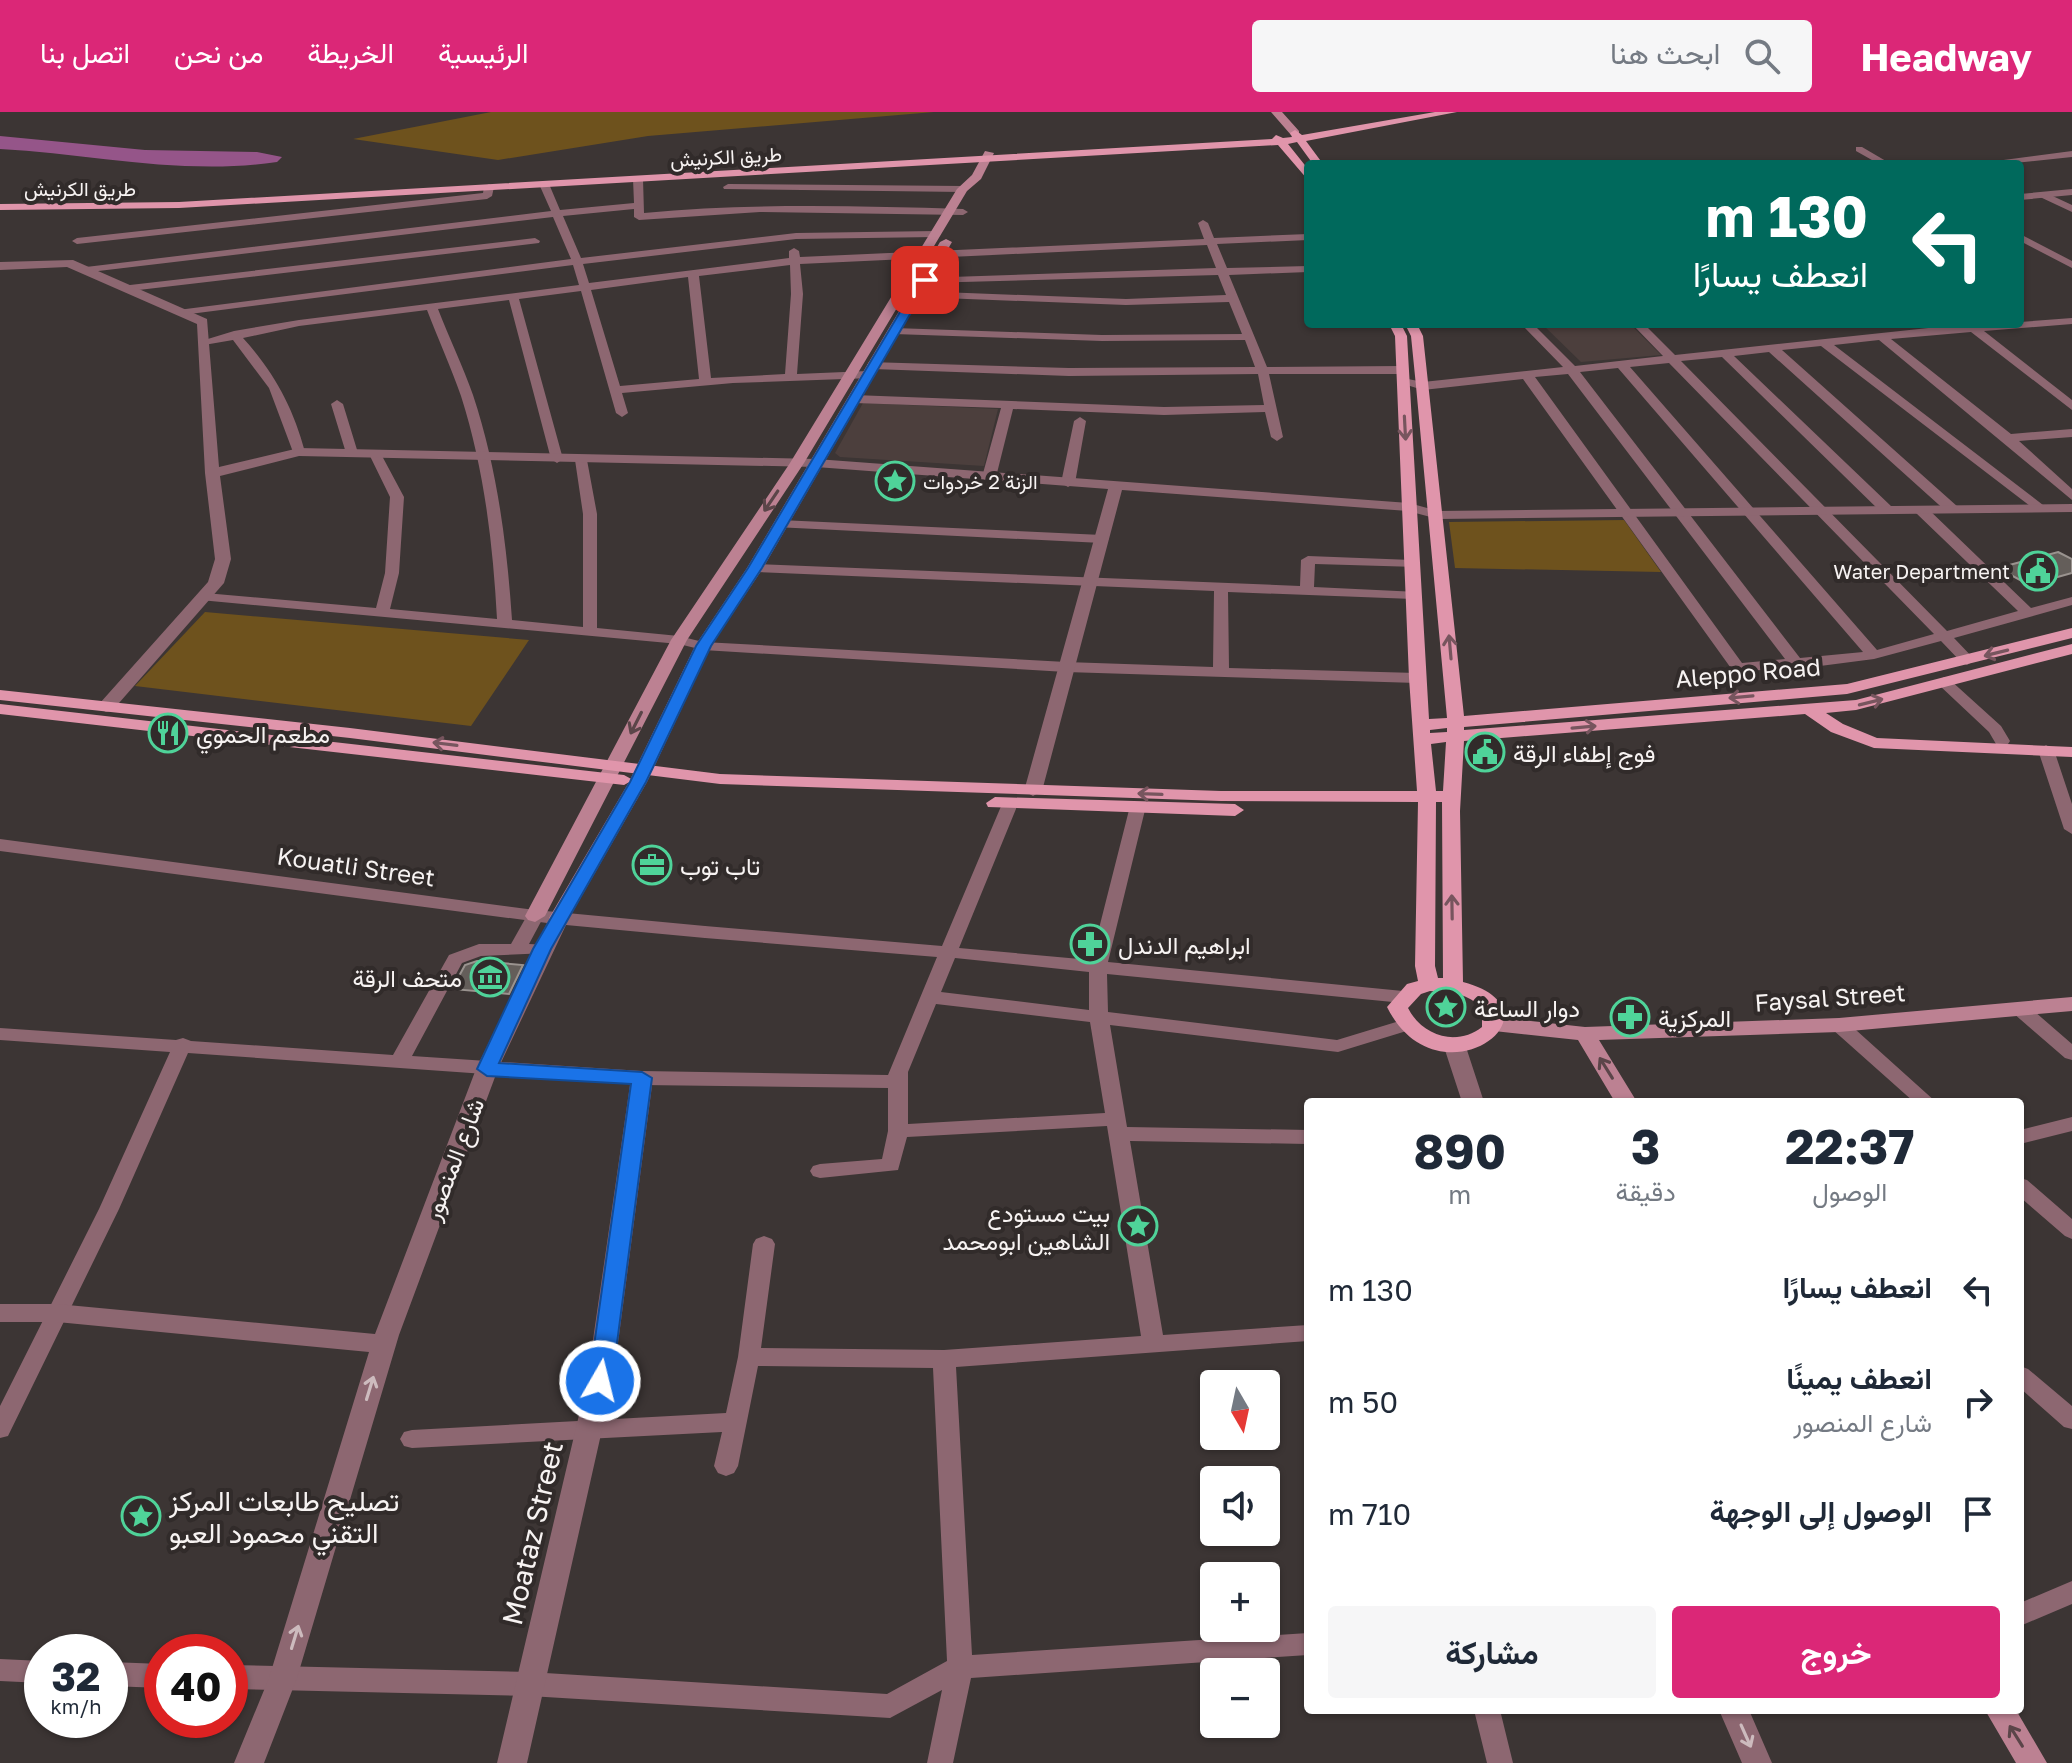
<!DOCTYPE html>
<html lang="ar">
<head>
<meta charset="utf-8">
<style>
  body { margin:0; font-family:"Golos Text",Vazirmatn,sans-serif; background:#f6f6f7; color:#1f2937; direction:rtl; height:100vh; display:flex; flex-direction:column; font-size:30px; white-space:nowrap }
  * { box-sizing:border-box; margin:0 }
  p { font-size:26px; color:#747a83 }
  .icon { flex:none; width:44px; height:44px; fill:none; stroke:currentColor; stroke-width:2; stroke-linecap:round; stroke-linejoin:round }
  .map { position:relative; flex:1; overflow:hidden; direction:ltr }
  .details { position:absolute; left:1304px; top:986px; width:720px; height:616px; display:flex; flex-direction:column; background:#fff; border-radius:8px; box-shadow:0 2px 6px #0004; direction:rtl }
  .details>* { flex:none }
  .guide { position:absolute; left:1304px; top:48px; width:720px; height:168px; border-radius:8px; box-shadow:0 2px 6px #0004; direction:rtl; background:#00695c; color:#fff; overflow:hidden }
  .needle { width:52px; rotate:171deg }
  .controls { position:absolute; left:1200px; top:1258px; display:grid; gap:16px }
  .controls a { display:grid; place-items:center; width:80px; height:80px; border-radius:8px; background:#fff; box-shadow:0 2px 6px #0004; font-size:40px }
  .speed { position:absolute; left:24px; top:1522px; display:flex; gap:16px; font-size:40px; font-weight:700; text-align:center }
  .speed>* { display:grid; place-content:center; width:104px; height:104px; border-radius:50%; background:#fff; box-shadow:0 2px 6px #0004; line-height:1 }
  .speed small { font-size:20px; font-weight:400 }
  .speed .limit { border:12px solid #d22; background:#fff; color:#111 }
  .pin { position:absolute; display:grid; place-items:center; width:68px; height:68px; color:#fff; margin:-34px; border-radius:16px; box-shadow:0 4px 12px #0006 }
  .me { position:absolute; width:88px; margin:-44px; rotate:8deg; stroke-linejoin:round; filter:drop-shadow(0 0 6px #0008) }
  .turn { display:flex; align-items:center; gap:28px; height:168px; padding:0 24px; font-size:36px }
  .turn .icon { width:104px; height:104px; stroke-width:2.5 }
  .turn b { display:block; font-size:56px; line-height:68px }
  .eta { display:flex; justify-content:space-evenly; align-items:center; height:136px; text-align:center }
  .eta b { font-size:48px; font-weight:700; line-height:56px }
  .button { display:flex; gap:16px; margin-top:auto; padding:16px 24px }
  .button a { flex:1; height:92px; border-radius:8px; background:#db2777; color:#fff; font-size:32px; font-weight:700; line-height:92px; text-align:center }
  .button a+a { background:#f6f6f7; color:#1f2937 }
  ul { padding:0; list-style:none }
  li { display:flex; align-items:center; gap:24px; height:112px; padding:0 24px }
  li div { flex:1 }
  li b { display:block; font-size:30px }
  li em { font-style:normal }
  header { display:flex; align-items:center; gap:48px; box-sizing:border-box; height:112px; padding:0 40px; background:#db2777; color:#fff }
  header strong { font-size:38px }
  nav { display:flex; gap:44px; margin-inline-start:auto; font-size:28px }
  .search { width:560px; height:72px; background:#f6f6f7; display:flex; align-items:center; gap:20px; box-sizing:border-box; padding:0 28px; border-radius:8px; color:#747a83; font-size:30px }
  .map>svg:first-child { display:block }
  .built { fill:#4c3f3d }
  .green { fill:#6e521d }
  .water { fill:#955589 }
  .building { fill:#645e5a; stroke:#9a938f; stroke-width:2 }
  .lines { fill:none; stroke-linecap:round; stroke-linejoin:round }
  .minor { fill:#8d6771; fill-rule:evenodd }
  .tertiary { fill:#8d6771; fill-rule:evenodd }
  .secondary { fill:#bc8192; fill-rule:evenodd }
  .primary { fill:#e095ab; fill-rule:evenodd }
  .oneway { stroke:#77555e }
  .oneway2 { stroke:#5b4549 }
  .oneway3 { stroke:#cdbbbe }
  .route { fill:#1a73e8; stroke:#114b97; stroke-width:2 }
  .labels { text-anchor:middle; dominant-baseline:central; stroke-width:8; stroke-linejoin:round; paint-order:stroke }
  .far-street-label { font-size:20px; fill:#f7f3f2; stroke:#312b2a }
  .far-poi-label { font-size:20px; fill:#f7f3f2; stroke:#312b2a; text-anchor:start }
  .street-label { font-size:24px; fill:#f7f3f2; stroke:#312b2a }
  .poi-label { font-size:24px; fill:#f7f3f2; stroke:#312b2a; text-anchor:start }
  .near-poi-label { font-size:28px; fill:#f7f3f2; stroke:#312b2a; text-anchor:start }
  .near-street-label { font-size:28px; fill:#f7f3f2; stroke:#312b2a }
</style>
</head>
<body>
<header>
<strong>Headway</strong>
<div class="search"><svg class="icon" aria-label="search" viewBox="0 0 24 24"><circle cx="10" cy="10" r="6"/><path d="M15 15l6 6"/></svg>ابحث هنا</div>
<nav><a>الرئيسية</a><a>الخريطة</a><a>من نحن</a><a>اتصل بنا</a></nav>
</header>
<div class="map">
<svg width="2072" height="1651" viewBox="0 0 2072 1651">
  <rect width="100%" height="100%" fill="#3c3534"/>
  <path class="built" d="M1542,212H1630L1661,243L1581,250Z
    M863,291L998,297L984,354L840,345L835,341Z"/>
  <path class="green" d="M491,0H934L648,24L498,48L353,27Z
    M1624,408L1661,460L1455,456L1449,410Z
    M205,500L529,528L471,614L135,574Z"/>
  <path class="water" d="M0,24L145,38L257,40L282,45L277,50C184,64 92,42 0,37Z"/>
  <path class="building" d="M2058,440L2072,447V461L2029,473L1998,456Z
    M477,849L523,853L509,882L452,877L465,853Z"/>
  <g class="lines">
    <path class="minor" d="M1856,35H1862L1891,52H1879L1856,39Z
      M2072,39V45L2005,52H1973Z
      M638,64L643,67L644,101C750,91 856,94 963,97L968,100L963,103L760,100L639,108L634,105V97L563,104L581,146L796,121L936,119L941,122L936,125L796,127L583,152L589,171L789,146V139L794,136L799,139L800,145L1204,127L1198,111L1203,108L1208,111L1214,126L1308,122V128L1217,132L1227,156L1308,154V160L1229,163L1267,255L1402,254L1408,258L1402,262H1269L1283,325L1277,329L1271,325L1265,300L1164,303L1013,297L996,365L989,369L982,365L1001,296L854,291L848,287L854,283L1164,295L1264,293L1258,262L1069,264L873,257L867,253L869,250L1069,256L1255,255L1245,228L1102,229L894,222L888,219L894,216L1102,223L1242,222L1229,190L1126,193L916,185L910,182L916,179L1126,187L1226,183L1218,163L925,171L920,168L921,166L1216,156L1207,133L800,152L803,182L797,262L868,259L874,263L872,266L733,271L622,281L628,301L622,305L616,301L581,179L519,187L563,347L557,351L551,347L509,188L438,197C449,226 463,254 473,283C497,355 507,433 512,508L583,515V402L575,348L581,344L587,348L597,402V516L679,524L703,530L1066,550L1213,555L1214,479L755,460L748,456L755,452L1300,474L1301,448L1308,444L1412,448L1419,452L1417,455L1315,452L1314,475L1418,480V486L1413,487L1228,480L1229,556L1417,561L1425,566L1417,571L1066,560L703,538L679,532L200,488V482L205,481L376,496L385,461L390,385L369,342L375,338L381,342L404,385L399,461L390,497L497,507C493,432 484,356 461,284C451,255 438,227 427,198L299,214L243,226C274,260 293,295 305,340L299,344L293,340L269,276L233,228L204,233L198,230L234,219L299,208L579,173L573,153L182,203L176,200L178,198L571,147L553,105L90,160L85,157L86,155L551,99L539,72L544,69L549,72L560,98L634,91L633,67ZM790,153L791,182L785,262L711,266L699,164ZM688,165L699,267L620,274L591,178Z
      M489,72L494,75L492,84L487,87L77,132L72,129L77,126L483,81L484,75Z
      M728,72L963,74L968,77L963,80L724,77L723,75Z
      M2044,80L2072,93V100L2040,85L2039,83Z
      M2020,122L2072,149V156L2020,129Z
      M535,126L540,129L539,131L130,179L125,176L130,173Z
      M2072,206V212L1984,219L2072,288V298L1971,220L1891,227L2011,322L2072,317V325L2019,329L2072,377V388L1879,228L1834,233L2043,393L2045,396L2038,400L1821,234L1782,238L1958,395V401H1948L1769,240L1734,244L1892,395V401H1882L1722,245L1681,249L1947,519L2018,499L1916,401V395H1926L2031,496L2072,485V493L1954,526L1975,548L1967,553L1962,551L1941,529L1874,547L1797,557L1733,559L1523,267L1423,278L1397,270L1403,266L1423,270L1563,255L1521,212H1533L1575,254L1663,244L1632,212H1644L1675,243L1966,212H2020V210ZM1669,251L1934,522L1877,538L1630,255ZM1618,256L1863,540L1800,546L1580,260ZM1568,262L1785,547L1742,551L1535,265Z
      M337,288L343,292L358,341L357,344L346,341L331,292Z
      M1080,305L1086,309L1075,371L1068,375L1061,371L1074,309Z
      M780,408L1102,423L1109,427L1102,431L775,415L773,412Z
      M1944,565L1949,567L2001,614L2010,629L2008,632H1996L1989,620L1939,573L1936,570Z
      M2046,633L2054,638L2072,692V722L2064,717L2038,638Z
      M1010,687L1018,692L959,836L1091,848L1129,698L1137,693L1145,698L1108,850L1403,879L1412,885L1403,891L1107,862L1108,900L1337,928L1406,907L1415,913L1413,917L1338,940L1110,913L1127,1015L1308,1018V1032L1130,1029L1163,1223L1308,1213V1229L956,1255L972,1543L1308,1521V1543L971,1566L953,1651H927L942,1578L890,1606L529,1584L230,1577V1553L529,1560L887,1582L947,1549L933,1256L758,1254L738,1354L734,1361L726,1364L718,1361L714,1354L722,1320L412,1336L404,1334L400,1327L404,1320L412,1318L726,1301L738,1245L753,1132L756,1127L764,1124L772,1127L775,1132L761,1236L944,1238L1141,1224L1107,1014L907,1025L898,1058L820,1066L813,1064L810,1059L813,1054L820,1052L882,1047L888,1019V976L642,973L188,941L119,1097L8,1324L0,1326V1294L99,1097L170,940L0,928V916L176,928L183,926L191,929L393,943L449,843L479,832H511L529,800L535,799L544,804L529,832L548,833L551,837L548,841L481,844L462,851L412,944L642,959L888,963L937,845L705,826L696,820L705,814L942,834L1002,692ZM955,846L1089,860V898L941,880ZM936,892L1090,910L1105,1001L908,1012V960Z
      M2020,891L2027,893L2072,932V948L2065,946L2013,901L2011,897L2013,893Z
      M1839,907L1846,909L1936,990H1914L1832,917L1830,913L1832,909Z
      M2072,1005V1019L2020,1032V1018Z
      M2020,1066L2027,1068L2072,1107V1127L2065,1124L2020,1085Z
      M2020,1254L2028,1257L2072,1294V1317L2064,1315L2020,1276Z
      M2072,1469V1492L2020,1514V1491Z
      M0,1547L42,1549V1571L0,1569Z
      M110,1550L162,1552V1576L110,1574Z
      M1474,1598H1500L1513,1651H1487Z"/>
    <path class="tertiary" d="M2072,77V83L2020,88V82Z
      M73,148L207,207L219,355L299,336L816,347L1409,391L1438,399L2072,392V400L1438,407L1408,399L1122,378L1042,679L1033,684L1024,679L1108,377L816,355L299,344L220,364L231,447L224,471L112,599L106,600L97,595L100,591L208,470L215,447L205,361L197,212L67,155L0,158V150Z
      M0,727L535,798L705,814L715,820L705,826L566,813L498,957L399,1223L297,1566L264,1651H234L269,1566L369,1240L57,1210H0V1192H57L375,1222L476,957L547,811L0,739Z
      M1454,925L1465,932L1484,990H1462L1443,932Z
      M642,959L653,966L613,1269L527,1651H497L587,1269L631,966Z
      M1719,1598H1749L1772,1651H1742Z"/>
    <path class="secondary" d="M1271,0H1282L1299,19V23H1291Z
      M985,39L994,41L981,67L967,79L804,351L687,528L545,804L535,810L528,808L525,804L671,528L790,351L957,77L972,63Z
      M946,127L952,130L763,456L711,534L647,670L569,806L566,810H552L549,806L629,670L695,534L747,456L940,130Z
      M2072,885V899L1839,920L1599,928L1637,990H1615L1578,928L1494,919L1483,912L1494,905L1585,915L1839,906Z
      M1985,1598H2016L2047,1651H2016Z"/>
    <path class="primary" d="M1435,0H1457L1306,29L1323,52H1313L1297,30L1288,32L1308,57V68L1278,33L179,96L0,98V92L179,90L1272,27L1276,23L1283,26L1292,25L1290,21L1295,18L1302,23Z
      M1389,212H1401L1407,224L1429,607L1447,606L1416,274L1411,224L1405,212H1417L1423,224L1464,604L1847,572L2072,516V526L1847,582L1464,615V618L1856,588L2072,532V542L1856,598L1826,601L1843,612L1877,626L2072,635V645L1874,636L1831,620L1805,602L1464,629L1460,699L1463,870C1571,899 1438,997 1387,895L1407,872L1418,869L1415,854L1418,690L1221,689L720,672L350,626L0,588V578L350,616L720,662L1221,679H1417L1409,566L1395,224ZM1447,616V620L1430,621V618ZM1446,630L1443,679H1436L1431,632ZM1436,690H1442L1443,866H1438L1435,854ZM1430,879C1450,880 1469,881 1482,897V915C1457,935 1422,924 1408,896L1421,882Z
      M0,592L624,663L633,668L624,673L0,602Z
      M995,685L1235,692L1244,698L1235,704L988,695L986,691Z"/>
  </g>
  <defs><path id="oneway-shaft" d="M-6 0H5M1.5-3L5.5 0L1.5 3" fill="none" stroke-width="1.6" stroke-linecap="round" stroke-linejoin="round" transform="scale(2)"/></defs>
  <g class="oneway">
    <use href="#oneway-shaft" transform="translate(1405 316) rotate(87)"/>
    <use href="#oneway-shaft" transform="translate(1450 535) rotate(-95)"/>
    <use href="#oneway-shaft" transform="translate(1996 541) rotate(166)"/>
    <use href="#oneway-shaft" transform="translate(1741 585) rotate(175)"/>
    <use href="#oneway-shaft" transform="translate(1871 590) rotate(-14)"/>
    <use href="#oneway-shaft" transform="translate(1584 615) rotate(-5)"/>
    <use href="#oneway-shaft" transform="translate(445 632) rotate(-173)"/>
    <use href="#oneway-shaft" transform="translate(1150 682) rotate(-178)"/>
    <use href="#oneway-shaft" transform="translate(1452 795) rotate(-91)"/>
  </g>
  <g class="oneway2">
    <use href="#oneway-shaft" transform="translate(771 389) rotate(124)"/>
    <use href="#oneway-shaft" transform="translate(636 611) rotate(117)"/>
    <use href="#oneway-shaft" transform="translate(1606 956) rotate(-122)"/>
    <use href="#oneway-shaft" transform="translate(2016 1624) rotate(-122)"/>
  </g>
  <g class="oneway3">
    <use href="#oneway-shaft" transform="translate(370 1276) rotate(-73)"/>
    <use href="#oneway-shaft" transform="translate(295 1525) rotate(-73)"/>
    <use href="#oneway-shaft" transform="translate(1746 1624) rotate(66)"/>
  </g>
  <path class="route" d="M925,164L930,168L762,456L711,534L646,670L551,837L499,951L642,960L652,966L612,1269L608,1275H592L589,1269L631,972L487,964L477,957L533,837L630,670L696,534L748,456L919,168Z"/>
  <defs>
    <symbol id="sight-ring" viewBox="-11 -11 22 22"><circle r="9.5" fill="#312b2a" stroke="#4fd399" stroke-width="1.5"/><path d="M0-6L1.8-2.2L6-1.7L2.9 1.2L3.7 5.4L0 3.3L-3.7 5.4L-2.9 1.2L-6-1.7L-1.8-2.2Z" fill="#4fd399"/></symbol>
    <symbol id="civic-ring" viewBox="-11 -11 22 22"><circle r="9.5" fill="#312b2a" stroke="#4fd399" stroke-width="1.5"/><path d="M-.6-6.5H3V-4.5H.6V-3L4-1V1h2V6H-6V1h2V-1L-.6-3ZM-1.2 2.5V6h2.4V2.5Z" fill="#4fd399"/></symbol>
    <symbol id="restaurant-ring" viewBox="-11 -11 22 22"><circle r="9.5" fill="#312b2a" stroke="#4fd399" stroke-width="1.5"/><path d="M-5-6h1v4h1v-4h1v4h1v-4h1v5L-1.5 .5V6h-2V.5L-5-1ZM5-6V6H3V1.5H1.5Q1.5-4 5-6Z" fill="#4fd399"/></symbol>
    <symbol id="office-ring" viewBox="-11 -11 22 22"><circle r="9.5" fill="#312b2a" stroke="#4fd399" stroke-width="1.5"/><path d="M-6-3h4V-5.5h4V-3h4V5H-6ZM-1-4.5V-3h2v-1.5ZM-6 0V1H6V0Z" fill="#4fd399"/></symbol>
    <symbol id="pharmacy-ring" viewBox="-11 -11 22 22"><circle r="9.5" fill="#312b2a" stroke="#4fd399" stroke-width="1.5"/><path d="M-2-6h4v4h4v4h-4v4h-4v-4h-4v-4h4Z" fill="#4fd399"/></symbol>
    <symbol id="museum-ring" viewBox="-11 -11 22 22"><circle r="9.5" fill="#312b2a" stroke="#4fd399" stroke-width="1.5"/><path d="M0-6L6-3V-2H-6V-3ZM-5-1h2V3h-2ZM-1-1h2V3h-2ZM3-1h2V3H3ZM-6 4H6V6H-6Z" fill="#4fd399"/></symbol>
  </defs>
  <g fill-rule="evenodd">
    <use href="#sight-ring" x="873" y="347" width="44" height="44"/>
    <use href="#civic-ring" x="2016" y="437" width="44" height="44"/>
    <use href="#restaurant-ring" x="146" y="599" width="44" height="44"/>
    <use href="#civic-ring" x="1463" y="618" width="44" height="44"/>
    <use href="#office-ring" x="630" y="731" width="44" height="44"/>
    <use href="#pharmacy-ring" x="1068" y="810" width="44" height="44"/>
    <use href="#museum-ring" x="468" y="843" width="44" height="44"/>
    <use href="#sight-ring" x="1424" y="873" width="44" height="44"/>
    <use href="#pharmacy-ring" x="1608" y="883" width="44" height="44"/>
    <use href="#sight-ring" x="1116" y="1092" width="44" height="44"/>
    <use href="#sight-ring" x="119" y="1382" width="44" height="44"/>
  </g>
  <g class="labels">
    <g class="far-street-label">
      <text transform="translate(726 44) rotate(-3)">طريق الكرنيش</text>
      <text x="80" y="76">طريق الكرنيش</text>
    </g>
    <g class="far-poi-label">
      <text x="923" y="369">الزنة 2 خردوات</text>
      <text x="2010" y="459" text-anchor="end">Water Department</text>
    </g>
    <g class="street-label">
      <text transform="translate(1748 560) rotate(-5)">Aleppo Road</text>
      <text transform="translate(356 754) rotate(8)">Kouatli Street</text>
      <text transform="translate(1830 885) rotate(-4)">Faysal Street</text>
      <text transform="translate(453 1047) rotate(-69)">شارع المنصور</text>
    </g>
    <g class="poi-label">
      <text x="196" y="621">مطعم الحموي</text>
      <text x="1513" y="640">فوج إطفاء الرقة</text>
      <text x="680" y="753">تاب توب</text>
      <text x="1118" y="832">ابراهيم الدندل</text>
      <text x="462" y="865" text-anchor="end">متحف الرقة</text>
      <text x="1474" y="895">دوار الساعة</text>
      <text x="1658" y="905">المركزية</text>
      <text x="1110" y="1100" text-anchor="end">بيت مستودع<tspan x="1110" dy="28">الشاهين ابومحمد</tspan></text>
    </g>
    <g class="near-poi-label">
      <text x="169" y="1388">تصليح طابعات المركز<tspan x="169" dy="32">التقني محمود العبو</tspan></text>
    </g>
    <g class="near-street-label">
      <text transform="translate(532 1421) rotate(-77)">Moataz Street</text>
    </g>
  </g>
</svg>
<div class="controls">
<a><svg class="needle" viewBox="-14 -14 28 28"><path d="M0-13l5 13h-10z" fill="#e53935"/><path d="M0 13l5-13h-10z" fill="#747a83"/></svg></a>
<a><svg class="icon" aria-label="sound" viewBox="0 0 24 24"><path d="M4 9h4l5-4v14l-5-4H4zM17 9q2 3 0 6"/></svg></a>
<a>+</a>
<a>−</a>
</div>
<div class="speed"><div>32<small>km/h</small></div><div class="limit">40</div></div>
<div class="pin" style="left:925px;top:168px;background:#d93025"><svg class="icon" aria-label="arrive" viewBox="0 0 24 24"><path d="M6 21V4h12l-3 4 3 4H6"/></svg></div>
<svg class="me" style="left:600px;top:1269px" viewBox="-20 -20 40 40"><circle r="17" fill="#1a73e8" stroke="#fff" stroke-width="3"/><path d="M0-11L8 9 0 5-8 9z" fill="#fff"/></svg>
<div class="guide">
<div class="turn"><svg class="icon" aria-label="left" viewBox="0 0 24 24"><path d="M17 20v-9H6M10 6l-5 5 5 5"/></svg><div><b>130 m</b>انعطف يسارًا</div></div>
</div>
<section class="details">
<div class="eta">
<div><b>22:37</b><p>الوصول</p></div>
<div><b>3</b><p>دقيقة</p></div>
<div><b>890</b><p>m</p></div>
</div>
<ul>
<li><svg class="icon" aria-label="left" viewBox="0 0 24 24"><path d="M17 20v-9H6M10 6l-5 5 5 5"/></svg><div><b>انعطف يسارًا</b></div><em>130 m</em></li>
<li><svg class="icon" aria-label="right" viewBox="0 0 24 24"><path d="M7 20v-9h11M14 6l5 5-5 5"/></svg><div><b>انعطف يمينًا</b><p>شارع المنصور</p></div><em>50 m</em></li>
<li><svg class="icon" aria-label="arrive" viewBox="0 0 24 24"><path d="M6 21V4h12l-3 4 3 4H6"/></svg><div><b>الوصول إلى الوجهة</b></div><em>710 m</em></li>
</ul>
<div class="button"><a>خروج</a><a>مشاركة</a></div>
</section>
</div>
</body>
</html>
